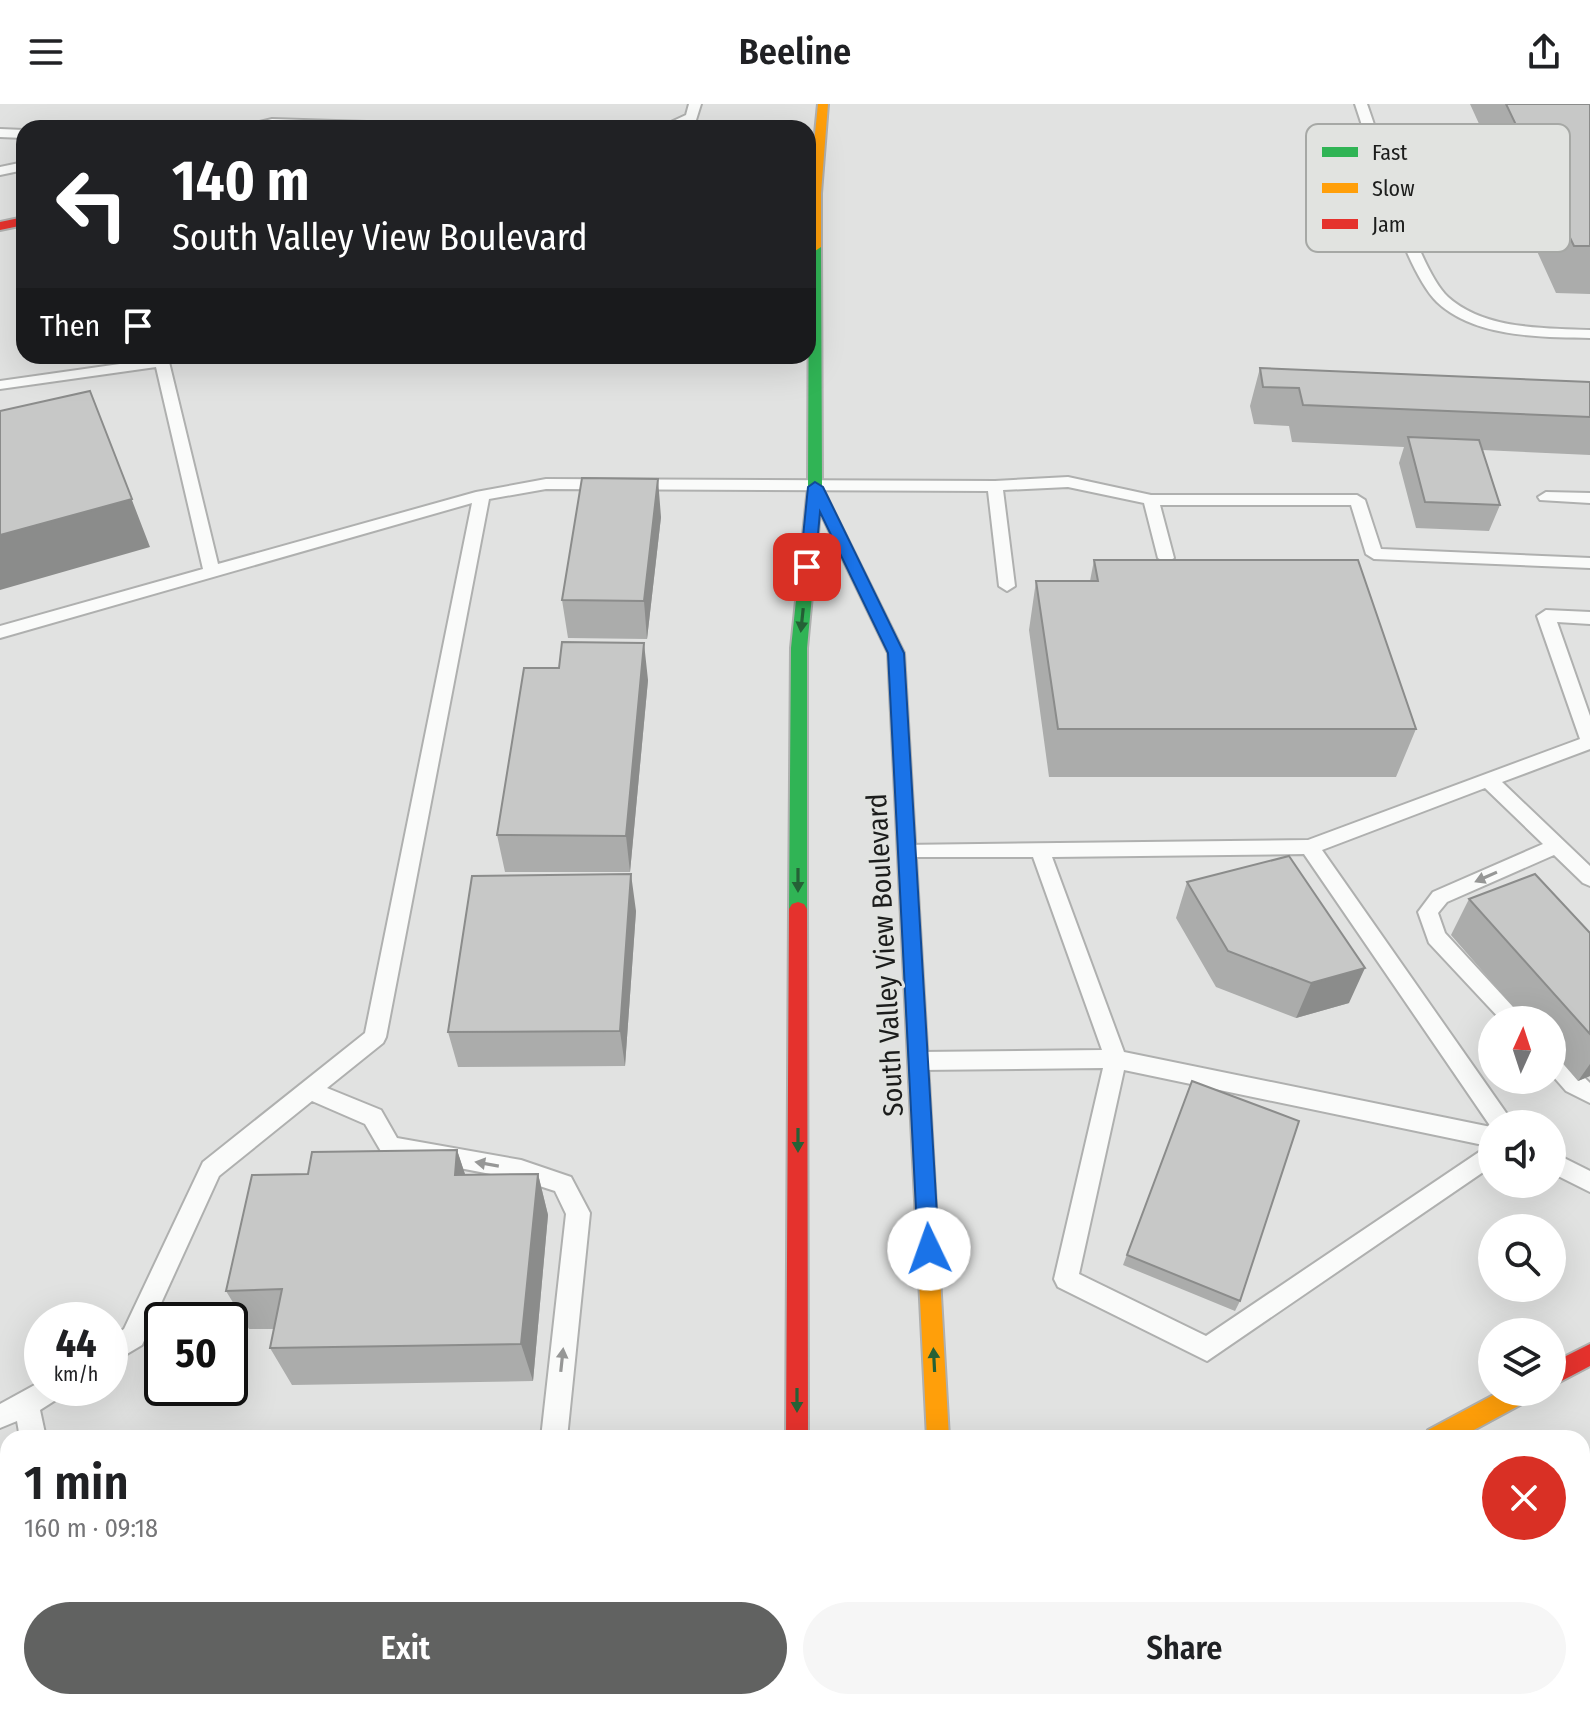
<!DOCTYPE html>
<html lang="en">
<head>
<meta charset="utf-8">
<style>
  body { margin:0; font-family:"Fira Sans Condensed",sans-serif; background:#f6f6f6; color:#202124; height:100vh; display:flex; flex-direction:column; font-size:30px; white-space:nowrap }
  * { box-sizing:border-box; margin:0 }
  p { font-size:26px; color:#757577 }
  .icon { flex:none; width:44px; height:44px; fill:none; stroke:currentColor; stroke-width:2; stroke-linecap:round; stroke-linejoin:round }
  .map { position:relative; flex:1; overflow:hidden }
  .sheet { position:absolute; left:0px; top:1326px; width:1590px; height:280px; display:flex; flex-direction:column; background:#fff; border-radius:24px 24px 0 0; box-shadow:0 8px 32px #0002 }
  .sheet>* { flex:none }
  .guide { position:absolute; left:16px; top:16px; width:800px; height:244px; border-radius:24px; box-shadow:0 8px 32px #0002; background:#202124; color:#fff; overflow:hidden }
  .needle { width:52px; rotate:3deg }
  .tools { position:absolute; left:1478px; top:902px; display:grid; gap:16px }
  .tools a { display:grid; place-items:center; width:88px; height:88px; border-radius:50%; background:#fff; box-shadow:0 8px 32px #0002; font-size:40px }
  .speed { position:absolute; left:24px; top:1198px; display:flex; gap:16px; font-size:40px; font-weight:700; text-align:center }
  .speed>* { display:grid; place-content:center; width:104px; height:104px; border-radius:50%; background:#fff; box-shadow:0 8px 32px #0002; line-height:1 }
  .speed small { font-size:20px; font-weight:400 }
  .speed .limit { border:4px solid #111; border-radius:12px; background:#fff; color:#111 }
  .pin { position:absolute; display:grid; place-items:center; width:68px; height:68px; color:#fff; margin:-34px; border-radius:16px; box-shadow:0 4px 12px #0006 }
  .me { position:absolute; width:88px; margin:-44px; rotate:357deg; stroke-linejoin:round; filter:drop-shadow(0 0 6px #0008) }
  .turn { display:flex; align-items:center; gap:28px; height:168px; padding:0 24px; font-size:36px }
  .turn .icon { width:104px; height:104px; stroke-width:2.5 }
  .turn b { display:block; font-size:56px; line-height:68px }
  .then { display:flex; align-items:center; height:76px; padding:0 24px; background:#0003; gap:16px; font-size:30px }
  .round { display:grid; place-items:center; flex:none; width:84px; height:84px; border-radius:42px; background:#f6f6f6 }
  .overview { display:flex; align-items:center; justify-content:space-between; height:136px; padding:0 24px }
  h1 { font-size:48px; font-weight:600; line-height:60px }
  .primary-button { display:flex; gap:16px; margin-top:auto; padding:16px 24px }
  .primary-button a { flex:1; height:92px; border-radius:48px; background:#616261; color:#fff; font-size:32px; font-weight:600; line-height:92px; text-align:center }
  .primary-button a+a { background:#f6f6f6; color:#202124 }
  header { display:flex; justify-content:space-between; align-items:center; height:104px; padding:0 24px; background:#fff; font-size:36px; font-weight:600 }
  .map>svg:first-child { display:block }
  .lines { fill:none; stroke-linecap:round; stroke-linejoin:round }
  .lane-casing { stroke:#afb0af; stroke-width:4 }
  .fast-casing { stroke:#afb0af; stroke-width:4 }
  .slow-casing { stroke:#afb0af; stroke-width:4 }
  .jam-casing { stroke:#afb0af; stroke-width:4 }
  .lane { fill:#fafbfa; fill-rule:evenodd }
  .fast { fill:#30b455; fill-rule:evenodd }
  .slow { fill:#ff9f0a; fill-rule:evenodd }
  .jam { fill:#e5322d; fill-rule:evenodd }
  .wall { fill:#abacab }
  .shaded-wall { fill:#8b8c8b }
  .building { fill:#c7c8c7; stroke:#8b8c8b; stroke-width:2 }
  .oneway { fill:#256136 }
  .oneway2 { fill:#969796 }
  .route { fill:#1a73e8; stroke:#114b97; stroke-width:2 }
  .labels { text-anchor:middle; dominant-baseline:central; stroke-width:6; stroke-linejoin:round; paint-order:stroke }
  .street-label { font-size:28px; fill:#1c1d1c; stroke:#e1e3e0 }
  .key { fill:#e1e3e0; stroke:#a6a8a5; stroke-width:2 }
  .key-label { font-size:22px; fill:#1c1d1c }
</style>
</head>
<body>
<header><svg class="icon" aria-label="menu" viewBox="0 0 24 24"><path d="M4 6h16M4 12h16M4 18h16"/></svg>Beeline<svg class="icon" aria-label="share" viewBox="0 0 24 24"><path d="M12 15V3M7 8l5-5 5 5M5 13v7h14v-7"/></svg></header>
<div class="map">
<svg width="1590" height="1606" viewBox="0 0 1590 1606">
  <rect width="100%" height="100%" fill="#e1e2e1"/>
  <g class="lines">
    <defs>
      <path id="lane" d="M689,0H701L696,16L675,24H658L686,11Z
        M1355,0H1367C1382,42 1419,167 1448,193C1485,226 1544,224 1590,226V234C1542,233 1475,234 1437,198C1404,166 1371,47 1355,0Z
        M272,15L430,20L436,24H234Z
        M0,25L24,26V34L0,33Z
        M24,58V66L0,71V63Z
        M162,254L169,258L218,460L476,388L546,375L995,377L1068,373L1151,391H1357L1365,396L1381,445L1590,454V464L1374,455L1366,450L1351,401H1160L1174,454L1166,459L1158,454L1144,399L1068,383L1003,386L1015,482L1007,487L999,482L988,387L546,385L489,395L386,933L383,939L327,984L381,1006L397,1034L521,1056L571,1073L590,1109L567,1334H541L566,1110L555,1087L521,1076L382,1049L365,1020L312,997L219,1072L142,1241L110,1260V1234L124,1225L203,1058L365,929L472,399L0,534V522L203,465L156,263L0,285V277Z
        M1546,388L1590,389V399L1540,396L1538,393Z
        M1546,506L1590,508V520L1557,518L1590,612V645L1502,678L1590,762V782L1583,779L1554,751L1447,798L1438,809L1445,829L1525,916H1501L1429,839L1418,808L1433,788L1543,740L1485,684L1322,746L1509,1013L1512,1020H1492V1062L1207,1257L1058,1183L1054,1175L1103,964L920,966L912,963L909,957L912,951L920,948L1102,946L1033,753H908L901,751L898,746L901,741L1308,736L1580,635L1537,512ZM1304,750L1491,1023L1124,948L1052,753ZM1124,966L1488,1042L1206,1232L1079,1170Z
        M1552,947L1560,950L1590,979V999L1566,987L1552,971Z
        M1552,1048L1590,1067V1088L1552,1069Z
        M42,1277V1284H65L62,1292L40,1306L46,1334H20L17,1317L0,1324V1300Z
        M72,1598H100L101,1606H73Z"/>
      <path id="fast" d="M815,139L821,143L822,383L904,549L929,977L926,983L919,985L912,983L909,977L888,549L820,408L807,544V805L804,810H792L789,805L791,544L808,383L809,143Z
        M1534,1598H1570L1566,1606H1530Z"/>
      <path id="slow" d="M818,0H828L821,89V143L815,147L809,143V89Z
        M919,969L926,971L929,977L949,1334H927L909,977L912,971Z
        M1499,1288H1532L1529,1296L1459,1334H1425L1428,1326Z
        M1590,1566V1592L1582,1595V1569Z
        M930,1598H966L962,1606H926Z"/>
      <path id="jam" d="M24,113V121L0,126V118Z
        M798,798L804,800L807,805L808,1334H786L789,805L792,800Z
        M1590,1240V1262L1552,1282V1259Z
        M784,1598H810V1606H784Z"/>
    </defs>
    <use href="#lane" class="lane-casing"/>
    <use href="#fast" class="fast-casing"/>
    <use href="#slow" class="slow-casing"/>
    <use href="#jam" class="jam-casing"/>
    <use href="#lane" class="lane"/>
    <use href="#fast" class="fast"/>
    <use href="#slow" class="slow"/>
    <use href="#jam" class="jam"/>
  </g>
  <path class="wall" d="M1470,0H1590V190L1556,189Z
    M1260,264L1590,278V351L1482,346L1500,401L1489,427L1416,424L1399,359L1404,343L1292,338L1289,322L1254,320L1250,302Z
    M661,413L647,535L568,534L562,496Z
    M1094,456L1416,625L1396,673H1049L1029,526L1036,477H1090Z
    M559,564L648,576L630,768H505L497,731Z
    M1187,778L1349,899L1296,914L1216,883L1176,814Z
    M1469,795L1590,829V972L1578,977L1552,947V916H1525L1451,831Z
    M636,807L625,962L458,963L448,928Z
    M1192,977L1240,1197L1235,1207L1123,1161Z
    M457,1046L465,1071L538,1070L548,1111L533,1277L292,1281L270,1244L274,1225H249L226,1187L308,1070Z"/>
  <path class="shaded-wall" d="M90,287L150,443L0,486V431Z
    M658,375L661,413L647,535L644,497Z
    M644,539L648,576L630,768L626,732Z
    M631,770L636,807L625,962L620,927Z
    M1365,864L1349,899L1296,914L1311,879Z
    M1590,960V972L1578,977Z
    M457,1046L471,1088L455,1071Z
    M538,1070L548,1111L533,1277L521,1240Z"/>
  <path class="building" d="M1506,0H1590V142H1574Z
    M1260,264L1590,278V313L1303,301L1299,284L1263,283Z
    M90,287L132,395L0,431V307Z
    M1408,333L1479,336L1500,401L1425,398Z
    M582,374L658,375L644,497L562,496Z
    M1094,456H1358L1416,625H1058L1036,477H1098Z
    M562,538L644,539L626,732L497,731L524,564H559Z
    M1289,752L1365,864L1311,879L1228,847L1187,778Z
    M631,770L620,927L448,928L472,772Z
    M1535,770L1590,829V930L1469,795Z
    M1192,977L1299,1017L1240,1197L1127,1151Z
    M457,1046L455,1071L538,1070L521,1240L270,1244L282,1185L226,1187L252,1071L308,1070L312,1048Z"/>
  <defs><path id="oneway-solid" d="M-6-.8H1V-3.2L6.5 0L1 3.2V.8H-6Z" transform="scale(2)"/></defs>
  <g class="oneway">
    <use href="#oneway-solid" transform="translate(802 516) rotate(96)"/>
    <use href="#oneway-solid" transform="translate(798 776) rotate(90)"/>
    <use href="#oneway-solid" transform="translate(798 1036) rotate(90)"/>
    <use href="#oneway-solid" transform="translate(934 1256) rotate(-93)"/>
    <use href="#oneway-solid" transform="translate(797 1296) rotate(90)"/>
  </g>
  <g class="oneway2">
    <use href="#oneway-solid" transform="translate(1486 773) rotate(156)"/>
    <use href="#oneway-solid" transform="translate(487 1060) rotate(-170)"/>
    <use href="#oneway-solid" transform="translate(562 1256) rotate(-84)"/>
  </g>
  <path class="route" d="M815,378L823,383L904,549L939,1145L936,1152L929,1155L921,1152L918,1145L888,549L820,408L815,463L807,468L800,463L808,383Z"/>
  <g class="labels">
    <g class="street-label">
      <text transform="translate(885 851) rotate(-93)">South Valley View Boulevard</text>
    </g>
  </g>
  <rect x="1306" y="20" width="264" height="128" rx="12" class="key"/>
  <rect x="1322" y="43" width="36" height="10" fill="#30b455"/>
  <rect x="1322" y="79" width="36" height="10" fill="#ff9f0a"/>
  <rect x="1322" y="115" width="36" height="10" fill="#e5322d"/>
  <g class="key-label">
    <text x="1372" y="56">Fast</text>
    <text x="1372" y="92">Slow</text>
    <text x="1372" y="128">Jam</text>
  </g>
</svg>
<div class="tools">
<a><svg class="needle" viewBox="-14 -14 28 28"><path d="M0-13l5 13h-10z" fill="#e53935"/><path d="M0 13l5-13h-10z" fill="#757577"/></svg></a>
<a><svg class="icon" aria-label="sound" viewBox="0 0 24 24"><path d="M4 9h4l5-4v14l-5-4H4zM17 9q2 3 0 6"/></svg></a>
<a><svg class="icon" aria-label="search" viewBox="0 0 24 24"><circle cx="10" cy="10" r="6"/><path d="M15 15l6 6"/></svg></a>
<a><svg class="icon" aria-label="layers" viewBox="0 0 24 24"><path d="M12 4l9 5-9 5-9-5zM3 14l9 5 9-5"/></svg></a>
</div>
<div class="speed"><div>44<small>km/h</small></div><div class="limit">50</div></div>
<div class="pin" style="left:807px;top:463px;background:#d93025"><svg class="icon" aria-label="arrive" viewBox="0 0 24 24"><path d="M6 21V4h12l-3 4 3 4H6"/></svg></div>
<svg class="me" style="left:929px;top:1145px" viewBox="-20 -20 40 40"><circle r="19" fill="#fff"/><path d="M0-13L10 11 0 6-10 11z" fill="#1a73e8"/></svg>
<div class="guide">
<div class="turn"><svg class="icon" aria-label="left" viewBox="0 0 24 24"><path d="M17 20v-9H6M10 6l-5 5 5 5"/></svg><div><b>140 m</b>South Valley View Boulevard</div></div>
<div class="then">Then<svg class="icon" aria-label="arrive" viewBox="0 0 24 24"><path d="M6 21V4h12l-3 4 3 4H6"/></svg></div>
</div>
<section class="sheet">
<div class="overview"><div><h1>1 min</h1><p>160 m · 09:18</p></div><a class="round" style="background:#d93025;color:#fff"><svg class="icon" aria-label="close" viewBox="0 0 24 24"><path d="M6 6l12 12M18 6L6 18"/></svg></a></div>
<div class="primary-button"><a>Exit</a><a>Share</a></div>
</section>
</div>
</body>
</html>
